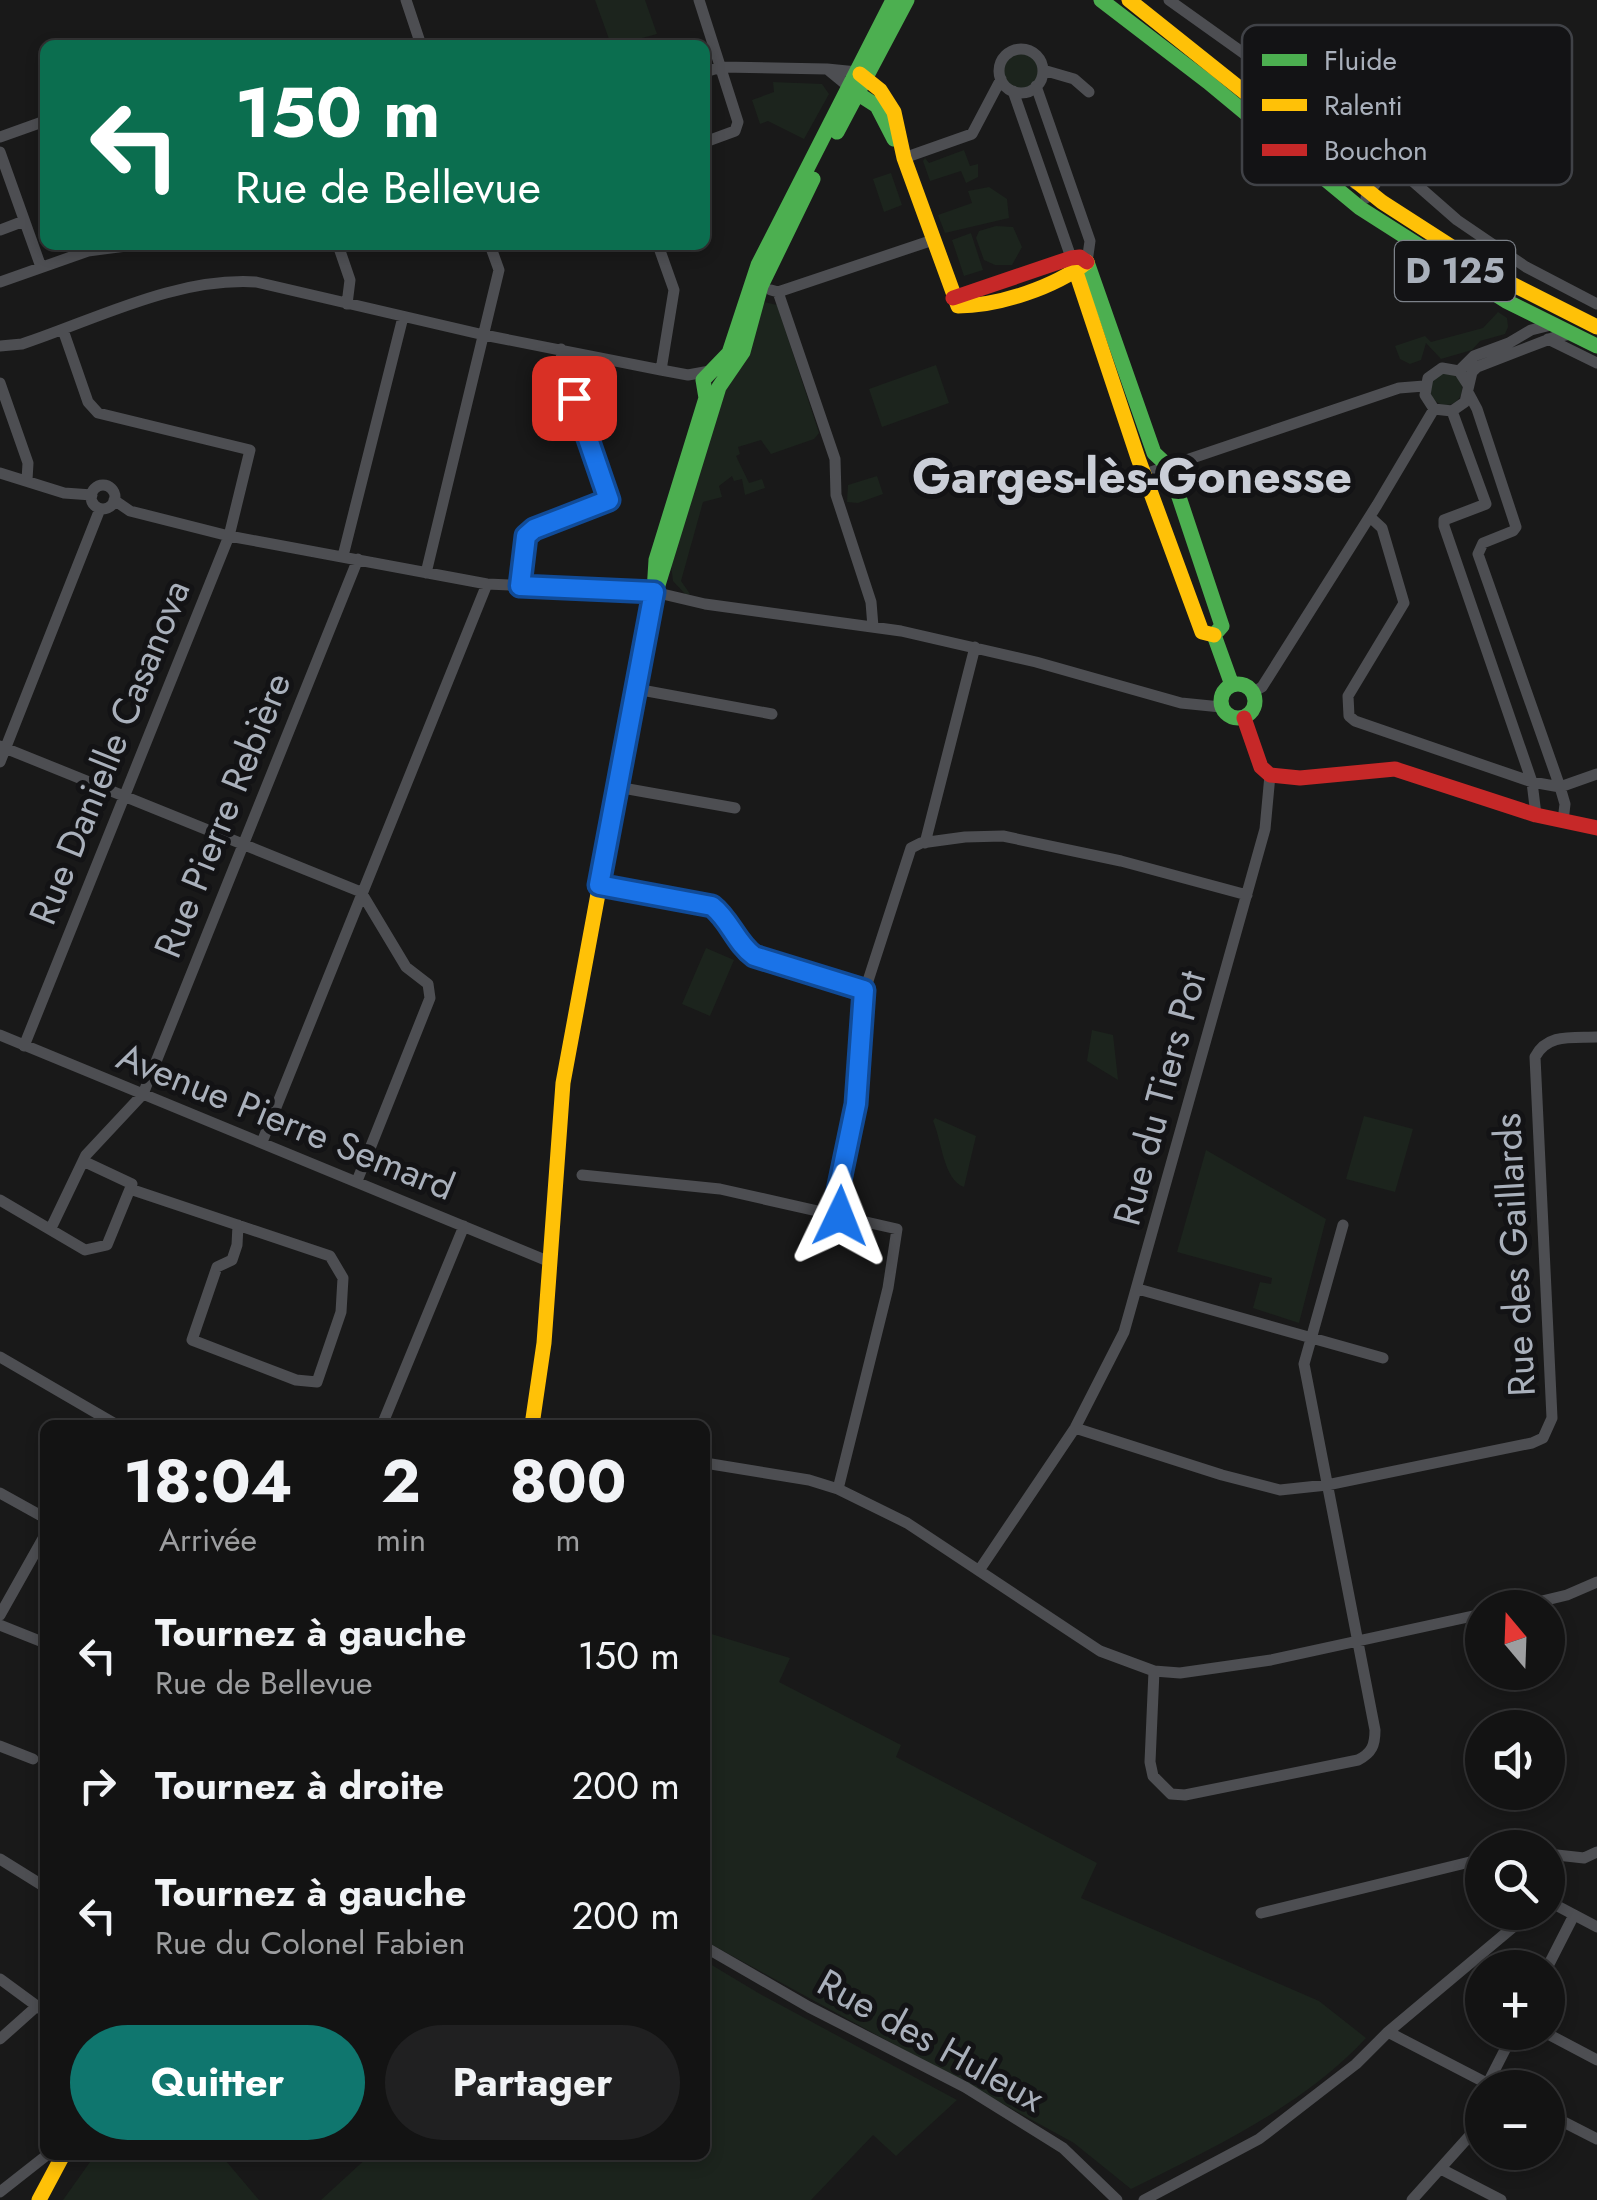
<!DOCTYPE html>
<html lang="fr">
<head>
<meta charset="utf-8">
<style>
  body { margin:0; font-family:Jost,sans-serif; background:#202021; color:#f1f3f6; height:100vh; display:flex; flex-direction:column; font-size:38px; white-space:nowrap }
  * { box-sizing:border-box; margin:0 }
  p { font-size:32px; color:#9d9ea0 }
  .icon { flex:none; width:55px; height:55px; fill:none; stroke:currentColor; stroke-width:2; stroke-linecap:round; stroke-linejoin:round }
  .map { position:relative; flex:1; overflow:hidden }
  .sheet { position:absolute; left:40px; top:1420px; width:670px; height:740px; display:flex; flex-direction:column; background:#131313; border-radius:15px; box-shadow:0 5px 15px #0003,0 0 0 2px #323233 }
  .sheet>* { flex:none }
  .banner { position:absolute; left:40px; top:40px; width:670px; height:210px; border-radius:15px; box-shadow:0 5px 15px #0003,0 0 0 2px #323233; background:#0b6e4f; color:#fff; overflow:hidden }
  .needle { width:65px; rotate:341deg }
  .buttons { position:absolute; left:1465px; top:1590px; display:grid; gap:20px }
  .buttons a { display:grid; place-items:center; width:100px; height:100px; border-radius:50%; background:#131313; box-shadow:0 5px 15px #0003,0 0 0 2px #323233; font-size:50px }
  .pin { position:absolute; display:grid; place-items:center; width:85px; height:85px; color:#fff; margin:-42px; border-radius:20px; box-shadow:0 5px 15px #0006 }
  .me { position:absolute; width:110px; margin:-55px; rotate:2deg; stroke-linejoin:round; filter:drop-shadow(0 0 8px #0008) }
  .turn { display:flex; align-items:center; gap:35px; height:210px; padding:0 30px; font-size:45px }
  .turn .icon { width:130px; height:130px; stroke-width:2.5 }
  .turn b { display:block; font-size:70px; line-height:85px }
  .eta { display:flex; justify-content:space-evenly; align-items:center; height:170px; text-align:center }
  .eta b { font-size:60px; font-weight:700; line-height:70px }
  .button { display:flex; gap:20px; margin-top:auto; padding:20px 30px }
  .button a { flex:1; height:115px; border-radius:60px; background:#0f766e; color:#fff; font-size:40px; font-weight:700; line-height:115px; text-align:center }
  .button a+a { background:#202021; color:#f1f3f6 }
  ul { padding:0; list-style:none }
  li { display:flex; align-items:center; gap:30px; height:130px; padding:0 30px }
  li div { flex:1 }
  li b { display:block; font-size:38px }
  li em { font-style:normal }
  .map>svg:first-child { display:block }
  .green { fill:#1c241d }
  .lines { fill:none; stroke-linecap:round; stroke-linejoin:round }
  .street { stroke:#4d4e52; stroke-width:11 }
  .fast { stroke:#4caf50; stroke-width:15 }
  .slow { stroke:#ffc107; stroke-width:15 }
  .jam { stroke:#c62828; stroke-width:15 }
  .route-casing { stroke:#114b97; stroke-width:25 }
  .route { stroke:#1a73e8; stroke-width:18 }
  .labels { text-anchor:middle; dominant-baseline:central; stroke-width:10; stroke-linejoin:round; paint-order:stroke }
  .shield { fill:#131315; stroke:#7c8189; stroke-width:2.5 }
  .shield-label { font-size:35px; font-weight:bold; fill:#a9b0bb }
  .street-label { font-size:38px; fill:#a9b0bb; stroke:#131315 }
  .district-label { font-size:48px; font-weight:bold; fill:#caced7; stroke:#131315 }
  .key { fill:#131315; stroke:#404247; stroke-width:2.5 }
  .key-label { font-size:28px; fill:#a9b0bb }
</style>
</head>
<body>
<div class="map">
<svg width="1597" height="2200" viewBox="0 0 1597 2200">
  <rect width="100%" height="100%" fill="#191919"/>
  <path class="green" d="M595,0H645L657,34L616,45L609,39Z
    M1000 71a21 21 0 1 1 42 0a21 21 0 1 1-42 0Z
    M773,82L822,84L829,94L804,139L768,121L760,124L752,100L774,92Z
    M964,150L970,166L978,164V177L966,183L961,171L930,181L923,161L925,158L929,163Z
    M891,173L902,205L884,212L873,179Z
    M989,187L1007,199L1009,218L945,233L938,215L972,203L968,191Z
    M996,226L1013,227L1022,247L1012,265H995L984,260L976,238L979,231Z
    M971,233L983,270L964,276L952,240Z
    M764,302L777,305L819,433L814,439L771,454L761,440L738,447L740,454L736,456L749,483L762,479L765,488L745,495L742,479L734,481L732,476L719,486L722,497L703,502L681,581L690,594L686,595L673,581L671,565L725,385Z
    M1498,312L1507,318L1508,327L1505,334L1480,341L1472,350L1441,359L1426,343L1421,360L1410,364L1400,359L1395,346L1425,336L1431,342L1483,328Z
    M936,365L949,403L882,427L869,389Z
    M1430 389a16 16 0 1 1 32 0a16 16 0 1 1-32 0Z
    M877,476L883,494L858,503L847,502L848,485Z
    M706,948L734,960L710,1016L682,1004Z
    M1092,1030L1113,1035L1118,1080L1087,1061Z
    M1364,1116L1413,1129L1395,1192L1346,1179Z
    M935,1118L976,1136L964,1187C943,1179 942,1141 933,1121Z
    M1206,1150L1326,1219L1299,1323L1253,1308L1260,1282L1271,1284L1272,1278L1177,1252Z
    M705,1632L790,1658L779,1682L901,1745L896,1757L1097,1863L1081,1898L1319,2001L1366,2038C1302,2107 1214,2147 1131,2189L1074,2143L705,1941Z
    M705,1961L760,1994L957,2100L896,2156L873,2135L811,2200H321L370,2155H705Z
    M95,2155H168L174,2161L181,2155H221L259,2200H63Z"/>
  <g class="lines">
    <path class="street" d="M406,0L421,45
      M699,0L738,122L735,131L705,142
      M1169,0L1368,142L1457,220L1526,267L1597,304
      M999 71a22 22 0 1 1 44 0a22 22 0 1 1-44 0Z
      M1043,70L1074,79L1089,92
      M705,72L721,67L827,69
      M1036,86L1090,241L1087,262
      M849,87L827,69L857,72
      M1013,91L1074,266
      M0,137L45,121
      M0,152L41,267
      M904,158L972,134L1001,79
      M1355,184L1365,170L1384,157
      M1366,198L1383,172L1384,157
      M0,230L24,221
      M338,245L350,280L347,304
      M658,245L674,290L661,370
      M0,282L88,251L134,245
      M771,290L778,292L933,240
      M778,292L835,459L836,495L871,602L873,627
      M1548,339L1597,363
      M0,346L22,344C97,319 176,277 256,282L484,335L661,370L688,375L710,371
      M1459,371L1474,356L1509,343L1531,330L1551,325
      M0,383L28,463L27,480
      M1468,385L1459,371L1442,368L1428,378L1425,395L1434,409L1452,411L1465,402L1472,372L1477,367L1555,337L1571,334
      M1469,394L1477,409L1516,527L1513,531L1483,543L1478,554L1560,787L1565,804L1563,821
      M1452,411L1486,504L1444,520V526L1532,782L1536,815
      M0,473L64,493L92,495
      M1145,474L1399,388L1424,386
      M91 497a12 12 0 1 1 24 0a12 12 0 1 1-24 0Z
      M114,500L130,511L229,536L487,584L654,592L705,604L901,631L1036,662L1181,703L1221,707
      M1370,517L1382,528L1404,603L1348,696L1349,716L1355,721L1532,782L1560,787L1597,774
      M343,556L403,317
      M426,573L499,270L490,245
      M520,587L525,536L534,529L609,500L562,364L561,349
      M636,689L772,714
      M1253,692L1262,687L1377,505L1434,409
      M0,746L361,892L406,967L428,984L430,998L357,1181
      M0,762L100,509
      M617,787L735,808
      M925,843L975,647
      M599,885C622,889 708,900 721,913C734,927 738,945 754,957L865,990
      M0,1035L550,1262
      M24,1046L229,536L250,450L98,413L88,402L63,330
      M262,1142L487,584
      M582,1175L720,1189L897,1229L888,1288L838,1489
      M130,1189L330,1256L343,1278L341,1312L317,1382L296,1380L192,1340L217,1267L232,1260L237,1245L238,1225
      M0,1200L85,1250L107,1245L132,1184L83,1161
      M833,1215L856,1104L858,1040L865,990L911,848L921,843L965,837L1003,836L1121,861L1247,895
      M51,1228L86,1155L143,1094L358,559
      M1138,1289L1383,1358
      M0,1357L117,1425
      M382,1425L464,1226
      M1075,1428L1222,1475L1280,1490L1327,1485L1532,1443L1543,1438L1552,1418L1535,1057C1547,1033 1573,1038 1597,1037
      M705,1463L809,1480L838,1489L907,1523L1100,1651L1154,1671L1180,1673L1271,1660L1482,1614
      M0,1493L45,1518
      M980,1569L1075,1428L1124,1332L1265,829L1270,775
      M1513,1608L1567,1595L1597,1582
      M0,1615L45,1535
      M0,1625L45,1643
      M1154,1671L1150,1762L1153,1776L1171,1794L1185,1795L1358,1760C1372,1753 1375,1745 1375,1730L1304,1364L1343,1225
      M0,1746L33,1759
      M1548,1854L1584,1858L1597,1852
      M0,1859L45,1887
      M1548,1901L1597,1927
      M1261,1913L1482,1859
      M705,1947L809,2007L965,2087L1063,2148L1117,2200
      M1547,1968L1574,1915
      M0,1979L45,2012
      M1388,2032L1496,2088
      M1544,2032L1597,2060
      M0,2039L37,2006
      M1488,2083L1514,2032
      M1548,2114L1597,2139
      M1441,2169L1501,2200
      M0,2192L47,2155
      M1144,2200L1259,2139L1356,2064L1388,2032L1531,1912
      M1412,2200L1482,2122"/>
    <path class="fast" d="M1101,0L1208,82L1360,208L1506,301L1597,346
      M852,90L877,106L894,139
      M837,132L907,0
      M1087,262L1154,453L1169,467L1222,626L1214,635L1232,685
      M658,585L719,387L743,352L761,286L813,179
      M643,651L654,592L656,560L706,398L703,380L729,353L758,265L893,0
      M1221 701a17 17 0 1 1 34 0a17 17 0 1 1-34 0Z"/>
    <path class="slow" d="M1129,0L1382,202L1500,278L1597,327
      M860,74L880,90L894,112L904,158L958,306C999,306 1055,287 1087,262
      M1076,272L1138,458L1202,632L1214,635
      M532,1425L544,1343L563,1083L643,651
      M39,2200L63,2155"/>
    <path class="jam" d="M953,298L1071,258L1080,257L1087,262
      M1244,718L1261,767L1270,775L1300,778L1395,769L1536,815L1597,828"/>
  </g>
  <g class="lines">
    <defs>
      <path id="route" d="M574,398L609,500L534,529L526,536L520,586L654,592L599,885L712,906C730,920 736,943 754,956L864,990L856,1104L833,1214L840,1216"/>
    </defs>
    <use href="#route" class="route-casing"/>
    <use href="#route" class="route"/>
  </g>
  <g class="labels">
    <rect class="shield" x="1395" y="241" width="120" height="60" rx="8"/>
    <g class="shield-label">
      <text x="1455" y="271">D 125</text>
    </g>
    <g class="street-label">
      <text transform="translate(109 752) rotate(-68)">Rue Danielle Casanova</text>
      <text transform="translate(222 815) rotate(-68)">Rue Pierre Rebière</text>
      <text transform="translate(1159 1098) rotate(-75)">Rue du Tiers Pot</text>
      <text transform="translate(286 1121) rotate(22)">Avenue Pierre Semard</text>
      <text transform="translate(1514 1255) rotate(-93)">Rue des Gaillards</text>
      <text transform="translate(931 2040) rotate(29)">Rue des Huleux</text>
    </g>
    <g class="district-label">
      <text x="1132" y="476">Garges-lès-Gonesse</text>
    </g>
  </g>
  <rect x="1242" y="25" width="330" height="160" rx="15" class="key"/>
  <rect x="1262" y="54" width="45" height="12" fill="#4caf50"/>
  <rect x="1262" y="99" width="45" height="12" fill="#ffc107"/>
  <rect x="1262" y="144" width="45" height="12" fill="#c62828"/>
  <g class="key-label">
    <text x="1324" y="70">Fluide</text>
    <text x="1324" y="115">Ralenti</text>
    <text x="1324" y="160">Bouchon</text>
  </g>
</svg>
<div class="buttons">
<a><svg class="needle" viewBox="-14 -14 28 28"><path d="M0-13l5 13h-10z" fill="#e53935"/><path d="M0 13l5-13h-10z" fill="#9d9ea0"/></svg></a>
<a><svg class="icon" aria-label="sound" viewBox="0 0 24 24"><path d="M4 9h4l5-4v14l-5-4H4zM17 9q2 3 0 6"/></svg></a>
<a><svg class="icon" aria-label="search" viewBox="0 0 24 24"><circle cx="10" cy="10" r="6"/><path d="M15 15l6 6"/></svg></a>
<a>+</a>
<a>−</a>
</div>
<div class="pin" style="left:574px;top:398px;background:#d93025"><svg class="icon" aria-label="arrive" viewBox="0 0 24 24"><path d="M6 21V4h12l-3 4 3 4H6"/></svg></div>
<svg class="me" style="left:840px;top:1216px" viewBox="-20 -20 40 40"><path d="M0-17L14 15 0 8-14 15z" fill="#1a73e8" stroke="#fff" stroke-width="4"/></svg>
<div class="banner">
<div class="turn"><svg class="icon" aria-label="left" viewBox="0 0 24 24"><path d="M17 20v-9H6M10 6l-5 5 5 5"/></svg><div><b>150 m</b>Rue de Bellevue</div></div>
</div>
<section class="sheet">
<div class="eta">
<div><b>18:04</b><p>Arrivée</p></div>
<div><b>2</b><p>min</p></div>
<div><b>800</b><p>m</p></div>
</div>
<ul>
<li><svg class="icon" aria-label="left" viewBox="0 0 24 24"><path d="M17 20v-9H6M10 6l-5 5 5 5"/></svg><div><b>Tournez à gauche</b><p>Rue de Bellevue</p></div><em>150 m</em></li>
<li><svg class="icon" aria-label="right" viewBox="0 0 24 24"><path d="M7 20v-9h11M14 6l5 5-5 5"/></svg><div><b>Tournez à droite</b></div><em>200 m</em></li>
<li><svg class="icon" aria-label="left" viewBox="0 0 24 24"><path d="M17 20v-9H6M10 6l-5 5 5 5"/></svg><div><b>Tournez à gauche</b><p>Rue du Colonel Fabien</p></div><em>200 m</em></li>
</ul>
<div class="button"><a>Quitter</a><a>Partager</a></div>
</section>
</div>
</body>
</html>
